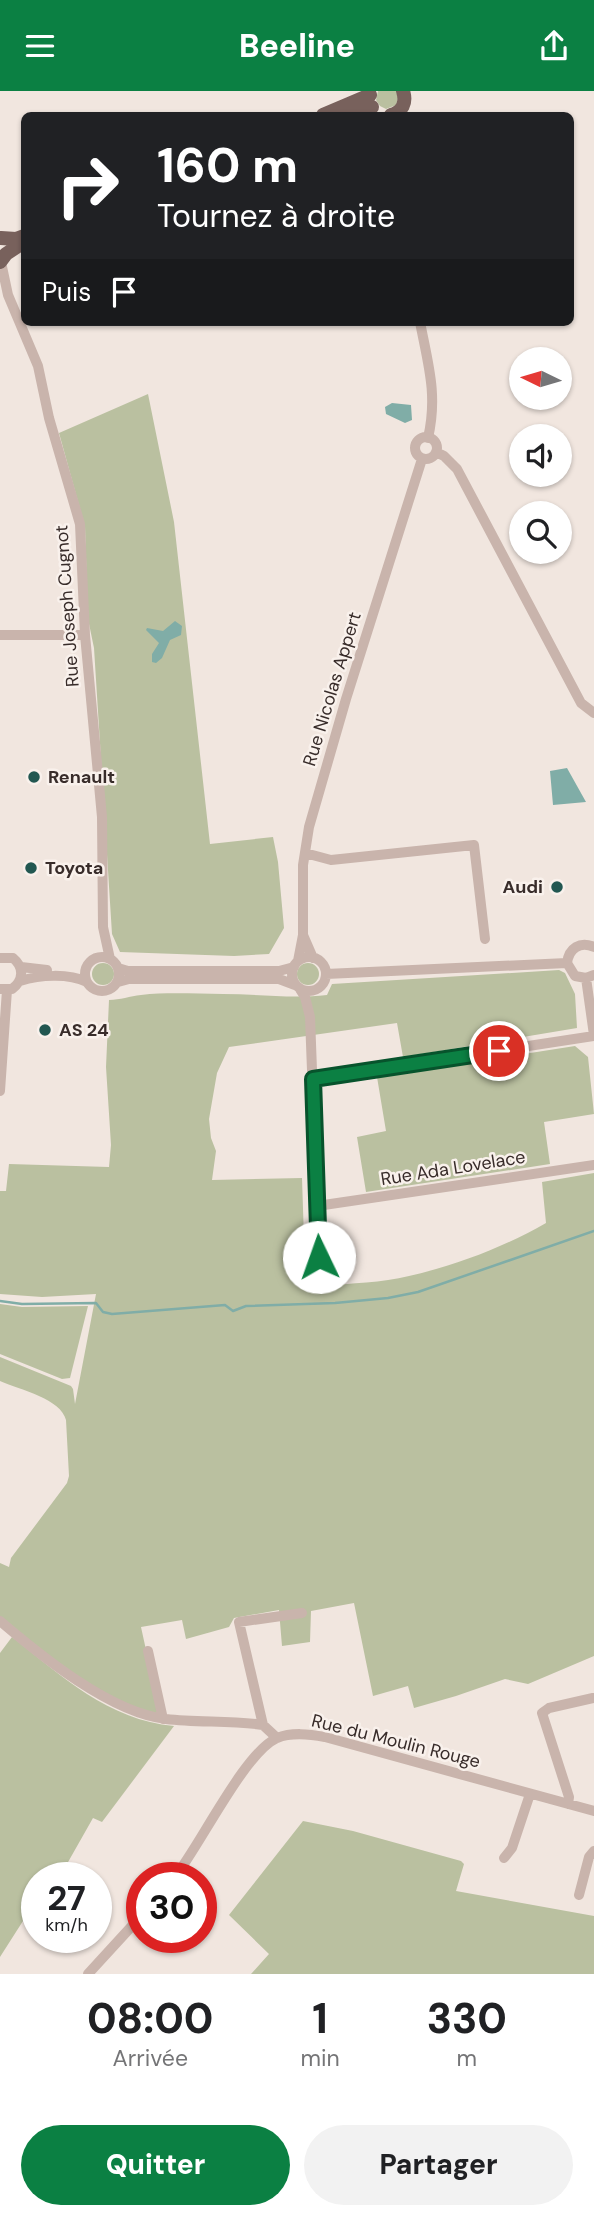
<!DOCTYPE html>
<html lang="fr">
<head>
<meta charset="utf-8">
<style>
  body { margin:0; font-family:"DM Sans",sans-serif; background:#f2f2f2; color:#202124; height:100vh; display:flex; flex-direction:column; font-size:26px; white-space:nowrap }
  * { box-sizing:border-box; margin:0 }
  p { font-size:23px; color:#757577 }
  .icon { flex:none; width:38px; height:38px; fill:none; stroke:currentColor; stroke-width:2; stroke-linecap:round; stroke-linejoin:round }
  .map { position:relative; height:1883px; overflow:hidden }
  .drawer { display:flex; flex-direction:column; background:#fff; flex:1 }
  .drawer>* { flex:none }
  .guide { position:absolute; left:21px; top:21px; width:553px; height:214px; border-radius:10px; box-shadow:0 2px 5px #0004; background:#202124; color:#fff; overflow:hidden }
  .needle { width:46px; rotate:275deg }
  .buttons { position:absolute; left:509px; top:256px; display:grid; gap:14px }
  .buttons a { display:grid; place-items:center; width:63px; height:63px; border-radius:50%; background:#fff; box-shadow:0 2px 5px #0004; font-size:35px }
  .speed { position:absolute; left:21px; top:1771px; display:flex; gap:14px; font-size:35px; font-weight:700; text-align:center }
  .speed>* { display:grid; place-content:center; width:91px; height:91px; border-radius:50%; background:#fff; box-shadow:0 2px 5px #0004; line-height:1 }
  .speed small { font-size:18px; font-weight:400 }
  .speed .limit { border:10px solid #d22; background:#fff; color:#111 }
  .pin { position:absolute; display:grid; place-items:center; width:60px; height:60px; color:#fff; margin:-30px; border:4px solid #fff; border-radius:50%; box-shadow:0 2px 7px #0007 }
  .me { position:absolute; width:77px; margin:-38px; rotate:357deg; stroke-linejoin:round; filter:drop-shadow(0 0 5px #0008) }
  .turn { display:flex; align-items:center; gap:24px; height:147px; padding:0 21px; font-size:32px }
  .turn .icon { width:91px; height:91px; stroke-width:2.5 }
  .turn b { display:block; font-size:49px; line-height:60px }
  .then { display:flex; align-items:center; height:66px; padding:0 21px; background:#0003; gap:14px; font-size:26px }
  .eta { display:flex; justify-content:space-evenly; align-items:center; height:119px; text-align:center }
  .eta b { font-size:42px; font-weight:800; line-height:49px }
  .primary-button { display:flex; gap:14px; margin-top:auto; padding:14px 21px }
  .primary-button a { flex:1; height:80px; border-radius:42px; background:#0b8043; color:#fff; font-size:28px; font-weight:800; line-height:80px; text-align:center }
  .primary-button a+a { background:#f2f2f2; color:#202124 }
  header { display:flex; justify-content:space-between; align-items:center; height:91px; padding:0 21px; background:#0b8043; color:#fff; font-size:32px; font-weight:800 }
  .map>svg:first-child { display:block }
  .green { fill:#bac0a0 }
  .water { fill:#80ada7 }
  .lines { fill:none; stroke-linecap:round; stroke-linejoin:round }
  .stream { stroke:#80ada7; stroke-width:2.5 }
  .minor { stroke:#c9b4ac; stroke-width:10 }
  .major { stroke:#78615c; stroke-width:14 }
  .route-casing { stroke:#07532c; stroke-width:18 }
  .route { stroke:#0b8043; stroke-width:12 }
  .poi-dot { fill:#225751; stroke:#f9f1ec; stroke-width:2.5 }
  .labels { text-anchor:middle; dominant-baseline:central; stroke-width:5; stroke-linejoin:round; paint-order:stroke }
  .street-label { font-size:18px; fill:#382c2a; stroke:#f9f1ec }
  .poi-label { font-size:18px; font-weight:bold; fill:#382c2a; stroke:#f9f1ec; text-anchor:start }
</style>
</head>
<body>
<header><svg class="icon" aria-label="menu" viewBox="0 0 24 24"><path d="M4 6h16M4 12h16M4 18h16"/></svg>Beeline<svg class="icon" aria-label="share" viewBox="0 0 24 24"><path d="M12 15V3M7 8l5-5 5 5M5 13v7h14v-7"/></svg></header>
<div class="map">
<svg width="594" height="1883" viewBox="0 0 594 1883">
  <rect width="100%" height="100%" fill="#f1e6df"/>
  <path class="green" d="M378,0H396L398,7L396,14L386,18L380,15L376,9Z
    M148,303L174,431L210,753L273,746L278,771L284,837L269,863L234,865L120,861L112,843L94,557L88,528L85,436L59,342Z
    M297 883a11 11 0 1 1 22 0a11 11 0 1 1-22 0Z
    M92 883a11 11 0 1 1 22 0a11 11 0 1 1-22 0Z
    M559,879L565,882L575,903L577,937L403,966L397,932L229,956L217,982L209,1028L211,1047L216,1060L212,1089L302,1087L305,1179H308L323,1195C351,1192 382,1192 409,1185C457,1174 504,1156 546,1132L542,1091L594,1082V1565L528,1593L505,1588L456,1605L414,1617L408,1595L373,1605L354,1512L311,1520L310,1551L282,1555L279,1519L234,1527L229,1536L186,1548L182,1529L141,1536L160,1623C101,1612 47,1563 0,1528V1472L9,1476L11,1467L67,1392L69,1385L66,1329C61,1308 21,1299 0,1290V1266L71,1295L73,1298L75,1313L96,1203L42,1206L0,1203V1100H6L9,1073L109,1076L111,1054L106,976L109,909C120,909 130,905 141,904C168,901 196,903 223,903C258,903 292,908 327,904L332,893Z
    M575,955L588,966L594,1023L544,1031L550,1073L366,1101L357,1046L386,1040L377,986Z
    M0,1213L22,1216L88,1215L70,1287L62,1288L0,1263Z
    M12,1546C62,1585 108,1629 174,1635L102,1731L93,1727L59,1787H37V1808L0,1866V1562Z
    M303,1730L353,1740L461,1770L464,1773L456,1800L594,1825V1883H251L269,1863L229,1824Z"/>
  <path class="water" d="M392,312L411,314L412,329L405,332L386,323L385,316Z
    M175,530L182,535L181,544L170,549L162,567L156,572L152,571V563L159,552L146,539L147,537L163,540Z
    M567,677L586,711L553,714L550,680Z"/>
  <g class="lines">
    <path class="stream" d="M0,1210L22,1213L96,1212L103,1221L112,1223L225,1214L233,1220L246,1215L335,1212L388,1207L418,1201L594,1140"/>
    <path class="minor" d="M1,171L8,204L38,275L49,327L80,433L85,544L102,726L103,836L110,868
      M420,231C428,273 438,304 428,347
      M415 357a11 11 0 1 1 22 0a11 11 0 1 1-22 0Z
      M436,361L444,365L457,378L581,612L594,622
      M0,544H85
      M305,762L331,769L474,754L485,848
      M303,844V774L309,736L346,608L422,368
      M594,856C580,850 569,857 567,872L575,885L586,887L594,884
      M292 883a17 17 0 1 1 34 0a17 17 0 1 1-34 0Z
      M85 883a17 17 0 1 1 34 0a17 17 0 1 1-34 0Z
      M0,867H13C24,876 24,889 12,898H0
      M298,870L303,844L313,867
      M21,876L47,879
      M118,877L128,880H279L294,876
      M326,883L567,872
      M586,887L594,944
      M20,890C40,884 68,882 87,891
      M118,891L129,888H279L295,894
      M300,898L305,906L310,926L319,1166
      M313,988L594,945
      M0,1000L7,899
      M317,1115L594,1074
      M0,1530C41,1565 111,1622 166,1628C198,1632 231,1629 263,1634L277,1647
      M148,1560L163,1628
      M263,1634L239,1531L302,1522
      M568,1713L569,1706L542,1622L549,1617L593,1607
      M504,1767L512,1757L530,1703
      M174,1787C200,1755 244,1662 277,1647C292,1641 309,1643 325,1646L594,1720
      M579,1804L589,1766L594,1760
      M88,1883L142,1824"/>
    <path class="major" d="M349,17L372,16
      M323,24L370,4
      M391,24C402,21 407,12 403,0
      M1,147L16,148L24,145
      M0,171L6,163L24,151"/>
  </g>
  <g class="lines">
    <defs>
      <path id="route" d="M319,1166L313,988L499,960"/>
    </defs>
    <use href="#route" class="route-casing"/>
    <use href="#route" class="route"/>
  </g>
  <g class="poi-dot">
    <circle cx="34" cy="686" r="7"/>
    <circle cx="31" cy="777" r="7"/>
    <circle cx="557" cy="796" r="7"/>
    <circle cx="45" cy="939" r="7"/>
  </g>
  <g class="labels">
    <g class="street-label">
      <text transform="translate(67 515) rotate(-94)">Rue Joseph Cugnot</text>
      <text transform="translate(332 598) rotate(-73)">Rue Nicolas Appert</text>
      <text transform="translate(453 1077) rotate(-9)">Rue Ada Lovelace</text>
      <text transform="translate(396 1650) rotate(14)">Rue du Moulin Rouge</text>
    </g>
    <g class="poi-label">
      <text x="48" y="686">Renault</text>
      <text x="45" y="777">Toyota</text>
      <text x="543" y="796" text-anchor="end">Audi</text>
      <text x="59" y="939">AS 24</text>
    </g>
  </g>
</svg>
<div class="buttons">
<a><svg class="needle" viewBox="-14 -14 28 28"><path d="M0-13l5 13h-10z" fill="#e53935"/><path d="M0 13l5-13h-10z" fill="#757577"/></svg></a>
<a><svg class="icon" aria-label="sound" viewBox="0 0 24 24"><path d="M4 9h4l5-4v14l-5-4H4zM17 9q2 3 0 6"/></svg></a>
<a><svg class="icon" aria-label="search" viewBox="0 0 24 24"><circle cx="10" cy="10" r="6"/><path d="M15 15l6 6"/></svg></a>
</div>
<div class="speed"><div>27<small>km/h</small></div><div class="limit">30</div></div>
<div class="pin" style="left:499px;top:960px;background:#d93025"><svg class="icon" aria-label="arrive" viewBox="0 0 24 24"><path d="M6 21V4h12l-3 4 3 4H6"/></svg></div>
<svg class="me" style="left:319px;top:1166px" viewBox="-20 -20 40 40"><circle r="19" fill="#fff"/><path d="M0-13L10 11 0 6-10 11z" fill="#0b8043"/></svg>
<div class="guide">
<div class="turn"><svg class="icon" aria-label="right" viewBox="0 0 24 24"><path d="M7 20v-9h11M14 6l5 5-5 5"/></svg><div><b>160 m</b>Tournez à droite</div></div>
<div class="then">Puis<svg class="icon" aria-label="arrive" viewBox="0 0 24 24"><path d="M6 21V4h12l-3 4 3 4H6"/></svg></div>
</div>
</div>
<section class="drawer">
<div class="eta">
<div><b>08:00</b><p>Arrivée</p></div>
<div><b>1</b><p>min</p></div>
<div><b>330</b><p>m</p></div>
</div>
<div class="primary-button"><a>Quitter</a><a>Partager</a></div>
</section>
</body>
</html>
